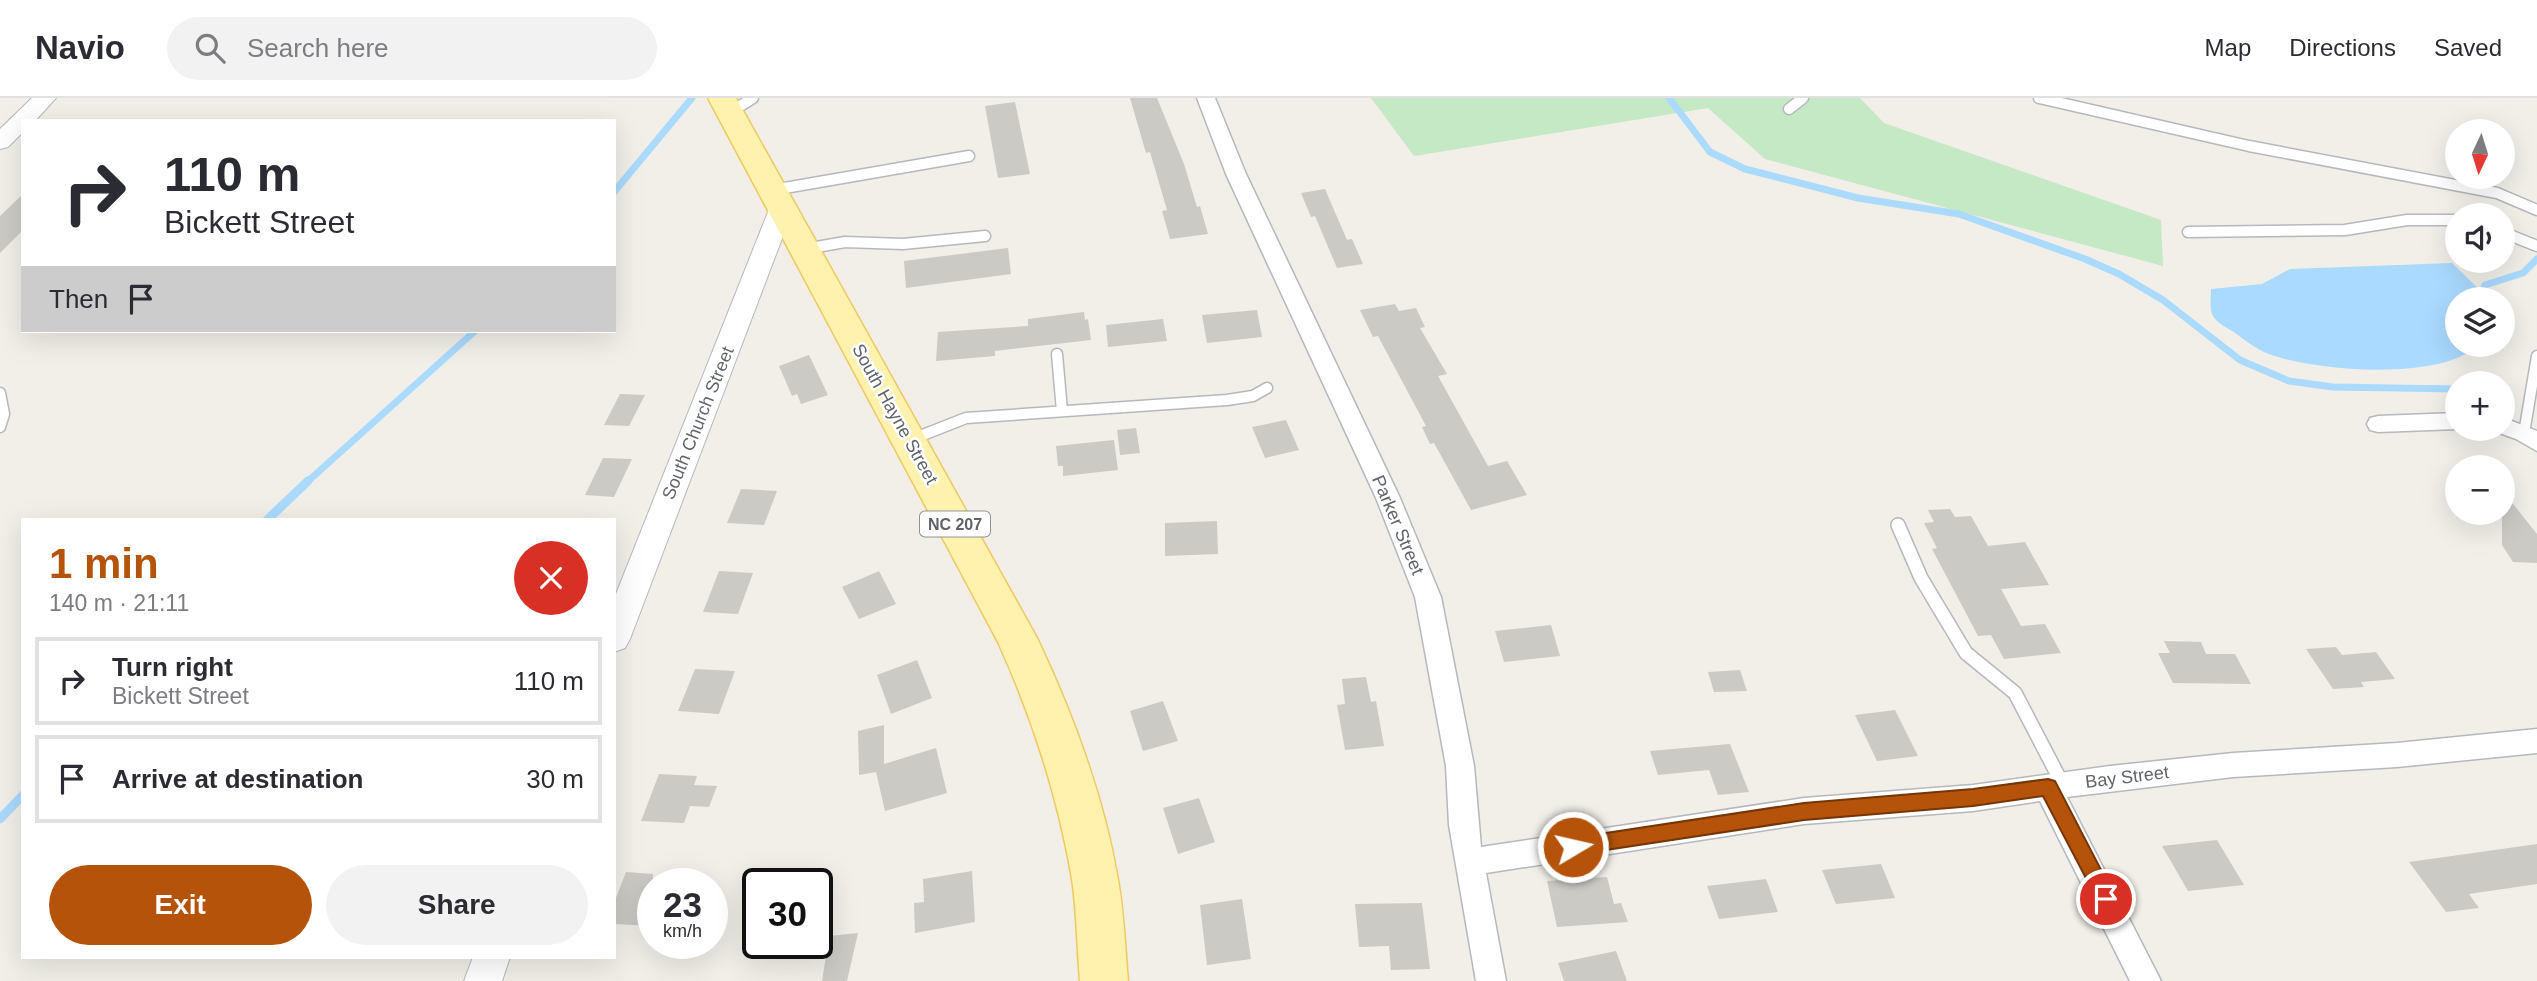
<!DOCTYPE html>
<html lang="en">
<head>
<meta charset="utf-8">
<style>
  body { margin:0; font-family:Helvetica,sans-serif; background:#f2f2f3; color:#2b2b33; height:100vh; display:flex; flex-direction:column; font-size:26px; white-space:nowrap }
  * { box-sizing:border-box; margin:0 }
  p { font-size:23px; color:#7c7c81 }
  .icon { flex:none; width:38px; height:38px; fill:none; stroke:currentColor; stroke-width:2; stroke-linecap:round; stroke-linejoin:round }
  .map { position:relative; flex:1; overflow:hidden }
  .details { position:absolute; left:21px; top:420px; width:595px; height:441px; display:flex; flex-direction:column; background:#fff; border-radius:0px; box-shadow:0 7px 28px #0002 }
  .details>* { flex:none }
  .guide { position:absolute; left:21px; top:21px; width:595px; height:214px; border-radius:0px; box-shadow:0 7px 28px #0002; background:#fff; color:#2b2b33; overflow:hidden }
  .needle { width:46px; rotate:184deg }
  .tools { position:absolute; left:2445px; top:21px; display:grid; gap:14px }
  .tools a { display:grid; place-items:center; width:70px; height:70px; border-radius:50%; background:#fff; box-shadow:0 7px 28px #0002; font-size:35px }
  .speed { position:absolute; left:637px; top:770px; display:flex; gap:14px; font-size:35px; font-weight:700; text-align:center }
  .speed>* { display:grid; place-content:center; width:91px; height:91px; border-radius:50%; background:#fff; box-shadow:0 7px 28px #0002; line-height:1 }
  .speed small { font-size:18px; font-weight:400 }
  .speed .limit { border:4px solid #111; border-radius:10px; background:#fff; color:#111 }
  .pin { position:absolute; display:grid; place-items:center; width:60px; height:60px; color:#fff; margin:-30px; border:4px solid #fff; border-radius:50%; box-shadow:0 2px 7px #0007 }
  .me { position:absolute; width:77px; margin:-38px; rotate:81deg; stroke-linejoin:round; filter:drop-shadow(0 0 5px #0008) }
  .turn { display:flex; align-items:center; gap:24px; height:147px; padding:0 28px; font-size:32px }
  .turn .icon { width:91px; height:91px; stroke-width:2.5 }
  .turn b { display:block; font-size:49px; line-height:60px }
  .then { display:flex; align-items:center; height:66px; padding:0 28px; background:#0003; gap:14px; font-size:26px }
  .round { display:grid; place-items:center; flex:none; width:74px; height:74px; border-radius:37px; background:#f2f2f3 }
  .overview { display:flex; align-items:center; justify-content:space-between; height:119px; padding:0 28px }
  h1 { font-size:42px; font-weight:800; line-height:52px; color:#b45309 }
  .primary-button { display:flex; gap:14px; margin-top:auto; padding:14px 28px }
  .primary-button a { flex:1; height:80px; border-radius:42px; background:#b45309; color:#fff; font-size:28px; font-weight:800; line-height:80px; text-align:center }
  .primary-button a+a { background:#f2f2f3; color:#2b2b33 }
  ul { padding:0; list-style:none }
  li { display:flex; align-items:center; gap:21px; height:88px; margin:0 14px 10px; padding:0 14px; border:4px solid #e1e1e2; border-radius:0px }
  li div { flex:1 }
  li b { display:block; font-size:26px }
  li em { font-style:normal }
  header { display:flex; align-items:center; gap:42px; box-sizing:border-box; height:98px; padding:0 35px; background:#fff; border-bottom:2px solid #e1e1e2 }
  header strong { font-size:33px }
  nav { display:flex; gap:38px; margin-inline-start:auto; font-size:24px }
  .search { width:490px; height:63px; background:#f2f2f3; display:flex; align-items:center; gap:18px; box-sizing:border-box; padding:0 24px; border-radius:38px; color:#7c7c81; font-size:26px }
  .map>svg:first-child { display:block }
  .green { fill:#c5e8c5 }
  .water { fill:#aadaff }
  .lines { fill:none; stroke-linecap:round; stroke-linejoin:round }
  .stream-far1 { stroke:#aadaff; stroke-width:7 }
  .stream { stroke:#aadaff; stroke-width:9 }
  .building { fill:#cccac5 }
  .service-far1-casing { stroke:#b5b8bc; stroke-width:13 }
  .service-casing { stroke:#b5b8bc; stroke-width:16 }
  .minor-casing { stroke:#b5b8bc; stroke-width:3 }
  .tertiary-casing { stroke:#b5b8bc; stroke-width:2 }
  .primary-casing { stroke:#f2c960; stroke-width:3 }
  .service-far1 { stroke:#fff; stroke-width:10 }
  .service { stroke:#fff; stroke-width:13 }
  .minor { fill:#fff; fill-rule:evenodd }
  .tertiary { fill:#fff; fill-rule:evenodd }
  .primary { fill:#fff2af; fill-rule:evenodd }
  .route { fill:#b45309; stroke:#753606; stroke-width:2 }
  .labels { text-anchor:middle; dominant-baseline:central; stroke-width:5; stroke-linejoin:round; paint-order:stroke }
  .shield { fill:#fff; stroke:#8f9295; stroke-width:2 }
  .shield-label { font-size:16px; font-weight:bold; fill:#5f6368 }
  .street-label { font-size:18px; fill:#5f6368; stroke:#fff }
</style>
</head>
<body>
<header>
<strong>Navio</strong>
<div class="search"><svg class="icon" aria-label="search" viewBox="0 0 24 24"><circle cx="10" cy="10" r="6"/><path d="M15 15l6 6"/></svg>Search here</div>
<nav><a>Map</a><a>Directions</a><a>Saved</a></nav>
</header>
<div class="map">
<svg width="2537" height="883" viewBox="0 0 2537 883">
  <rect width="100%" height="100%" fill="#f1efe8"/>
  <path class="green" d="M1371,0H1860L1884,25L2161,122L2163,168L1765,61L1708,10L1414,58Z"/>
  <path class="water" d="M2452,165L2482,194L2485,201H2457V247H2477C2445,284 2302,274 2260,252C2251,247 2242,240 2234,234C2227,230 2217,225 2213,218C2209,211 2211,199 2211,191L2262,186L2290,171Z"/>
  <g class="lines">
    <path class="stream-far1" d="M1669,0L1710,54L1745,71L1858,100L1959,116L2085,161L2119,176L2163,202L2240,262L2289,283L2333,289L2457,291
      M614,94L692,0
      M2482,194L2485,187L2523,175L2537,161
      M2502,297L2507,299
      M306,385L475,233"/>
    <path class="stream" d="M267,422L308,383
      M0,721L23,697"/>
  </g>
  <path class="building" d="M1130,0H1157L1184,66L1197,109L1200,108L1208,136L1170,141L1162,113L1167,112L1150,54L1146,55Z
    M1015,4L1030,76L998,80L985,8Z
    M1325,91L1347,142L1352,141L1363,166L1337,170L1315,118L1311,119L1301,95Z
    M23,96V132L0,155V118Z
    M1008,150L1011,176L906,190L904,163Z
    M1395,206L1399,213L1416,210L1425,229L1420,230L1447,276L1438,278L1488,368L1507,363L1527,397L1471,412L1434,345L1430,346L1422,329L1426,328L1378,238L1373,239L1360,212Z
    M1257,212L1262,239L1207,245L1202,217Z
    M1084,214L1085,222L1088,221L1091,242L995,253V258L936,263L938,234L1028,228V221Z
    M1163,221L1167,243L1108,249L1106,227Z
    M809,257L828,297L801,306L797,296L792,298L779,268Z
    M620,296L645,297L629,328L604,327Z
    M1286,322L1299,352L1265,360L1252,329Z
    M1136,330L1140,355L1120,357L1117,332Z
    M1114,342L1118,372L1063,378V368H1058L1056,348Z
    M603,360L632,361L614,399L585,397Z
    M741,391L777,393L764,427L727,425Z
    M2502,392L2537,436V465L2513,464L2502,447Z
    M1950,411L1955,419L1971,418L1988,448L2025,444L2049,487L2001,491L2021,528L2045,526L2061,555L2004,561L1991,537L1978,538L1932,451L1937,450L1924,425L1934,424L1928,412Z
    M1217,423L1218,456L1165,458V425Z
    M719,473L753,475L738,516L703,514Z
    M879,473L896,506L859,521L842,489Z
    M1551,527L1560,558L1504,564L1495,533Z
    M2164,543L2201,544L2206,556H2235L2251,586L2173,585L2158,555H2170Z
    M2336,549L2342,557L2376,554L2395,581L2361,584L2364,589L2333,591L2306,551Z
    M917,562L932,600L891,616L877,577Z
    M695,571L735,573L719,616L678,613Z
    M1740,572L1747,593L1714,594L1708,574Z
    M1366,579L1371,604L1376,603L1384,648L1345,652L1337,607L1345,606L1342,581Z
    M1163,603L1178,643L1143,653L1130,613Z
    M1895,612L1918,658L1877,663L1855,617Z
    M884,627V666L936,650L947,695L885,713L876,674L859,677L858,633Z
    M1730,646L1749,694L1718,697L1709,672L1658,677L1650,653Z
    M659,676L697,678L694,687L717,688L709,709L690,708L684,725L641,723Z
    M1199,700L1215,744L1178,756L1163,710Z
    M2217,742L2244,787L2188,793L2162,748Z
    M2537,746V786L2469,796L2479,810L2446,814L2409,764Z
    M1881,766L1895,800L1836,806L1822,772Z
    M972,773L975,824L915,835L914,805L924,804L923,781Z
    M626,774L653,776V828L614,826V805Z
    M1607,779L1614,806L1621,805L1628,824L1557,829L1547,783Z
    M1766,781L1778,814L1719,821L1707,788Z
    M1242,801L1251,861L1207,867L1200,807Z
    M1422,805L1430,871L1391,872L1389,848L1359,849L1355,806Z
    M858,835L847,883H822L829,838Z
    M1616,853L1627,883H1564L1558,865Z"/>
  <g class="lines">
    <defs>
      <path id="service-far1" d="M2039,0L2249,48L2497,95L2537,112
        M1789,11L1803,0
        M729,15L753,0
        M773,92L969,58
        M2188,134L2345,132L2407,122H2457
        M2502,134L2537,148
        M805,151L845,144L903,146L985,138
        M1057,256L1062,313
        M0,295L4,316L0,329
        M2524,335L2537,258
        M910,342L966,320L1227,302L1253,298L1267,290"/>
      <path id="service" d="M1898,427L1921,480L1966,555L2015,595L2063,687"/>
      <path id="minor" d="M1197,0H1215L1246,76L1400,400L1441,499L1474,668L1481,749L1804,700L1973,687L2110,668L2233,655L2397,645L2537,631V655L2397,669L2233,679L2067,699L2161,883H2130L2040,703L1973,713L1804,726L1486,775L1506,883H1476L1449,727L1446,668L1415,499L1376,400L1226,76Z
        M2457,315V331L2378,334L2370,332L2367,326L2370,320L2378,318Z
        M2502,319L2537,333V353L2516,341L2494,333L2493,331H2502Z"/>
      <path id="tertiary" d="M32,0H56L35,23H23V34L8,49L0,51V31Z
        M782,101L790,104L794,109L630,541L625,550L614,554V501L770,109L774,104Z
        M473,859H510L502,883H464Z"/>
      <path id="primary" d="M708,0H736L1037,540C1073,616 1104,699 1118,782C1124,815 1125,850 1128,883H1080C1077,849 1077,814 1072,781C1058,699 1032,619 998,544Z"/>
    </defs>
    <use href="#service-far1" class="service-far1-casing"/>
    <use href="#service" class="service-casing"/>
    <use href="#minor" class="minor-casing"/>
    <use href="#tertiary" class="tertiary-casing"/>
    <use href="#primary" class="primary-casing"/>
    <use href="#service-far1" class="service-far1"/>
    <use href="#service" class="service"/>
    <use href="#minor" class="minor"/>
    <use href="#tertiary" class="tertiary"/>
    <use href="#primary" class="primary"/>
  </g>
  <path class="route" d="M2048,681L2055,683L2113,795L2116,801L2113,807L2106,810L2100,807L2043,698L1973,708L1804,722L1573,757L1566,755L1563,749L1566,743L1573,740L1804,705L1973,691Z"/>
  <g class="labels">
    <rect class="shield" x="920" y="413.5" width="70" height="25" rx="5"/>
    <g class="shield-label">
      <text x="955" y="426">NC 207</text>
    </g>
    <g class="street-label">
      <text transform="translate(895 316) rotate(61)">South Hayne Street</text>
      <text transform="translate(698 325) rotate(-68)">South Church Street</text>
      <text transform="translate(1398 427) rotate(67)">Parker Street</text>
      <text transform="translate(2127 679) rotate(-7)">Bay Street</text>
    </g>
  </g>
</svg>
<div class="tools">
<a><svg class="needle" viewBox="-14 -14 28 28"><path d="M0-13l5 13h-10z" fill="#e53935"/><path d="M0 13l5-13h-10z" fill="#7c7c81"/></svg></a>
<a><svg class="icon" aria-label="sound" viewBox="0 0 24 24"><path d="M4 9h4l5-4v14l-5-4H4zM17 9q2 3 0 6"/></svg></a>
<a><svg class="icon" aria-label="layers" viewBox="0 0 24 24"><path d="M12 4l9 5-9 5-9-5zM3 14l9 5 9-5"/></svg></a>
<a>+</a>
<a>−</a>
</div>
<div class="speed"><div>23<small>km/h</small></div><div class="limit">30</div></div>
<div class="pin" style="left:2106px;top:801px;background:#d93025"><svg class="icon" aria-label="arrive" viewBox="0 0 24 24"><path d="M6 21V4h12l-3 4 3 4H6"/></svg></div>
<svg class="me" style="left:1573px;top:749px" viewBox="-20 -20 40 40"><circle r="17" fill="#b45309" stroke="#fff" stroke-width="3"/><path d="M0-11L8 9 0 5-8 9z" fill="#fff"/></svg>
<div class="guide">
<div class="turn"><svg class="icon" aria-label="right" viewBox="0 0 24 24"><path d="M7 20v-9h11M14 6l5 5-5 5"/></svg><div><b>110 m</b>Bickett Street</div></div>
<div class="then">Then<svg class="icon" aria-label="arrive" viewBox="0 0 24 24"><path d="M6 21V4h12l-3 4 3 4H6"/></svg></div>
</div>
<section class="details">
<div class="overview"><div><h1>1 min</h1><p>140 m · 21:11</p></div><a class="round" style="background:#d93025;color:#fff"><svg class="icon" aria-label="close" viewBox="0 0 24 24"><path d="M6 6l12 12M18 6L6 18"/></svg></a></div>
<ul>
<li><svg class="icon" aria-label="right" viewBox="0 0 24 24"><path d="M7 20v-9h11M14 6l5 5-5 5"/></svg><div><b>Turn right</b><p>Bickett Street</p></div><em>110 m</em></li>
<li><svg class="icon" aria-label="arrive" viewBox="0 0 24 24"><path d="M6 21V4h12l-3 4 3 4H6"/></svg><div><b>Arrive at destination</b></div><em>30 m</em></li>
</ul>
<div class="primary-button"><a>Exit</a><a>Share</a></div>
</section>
</div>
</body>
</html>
